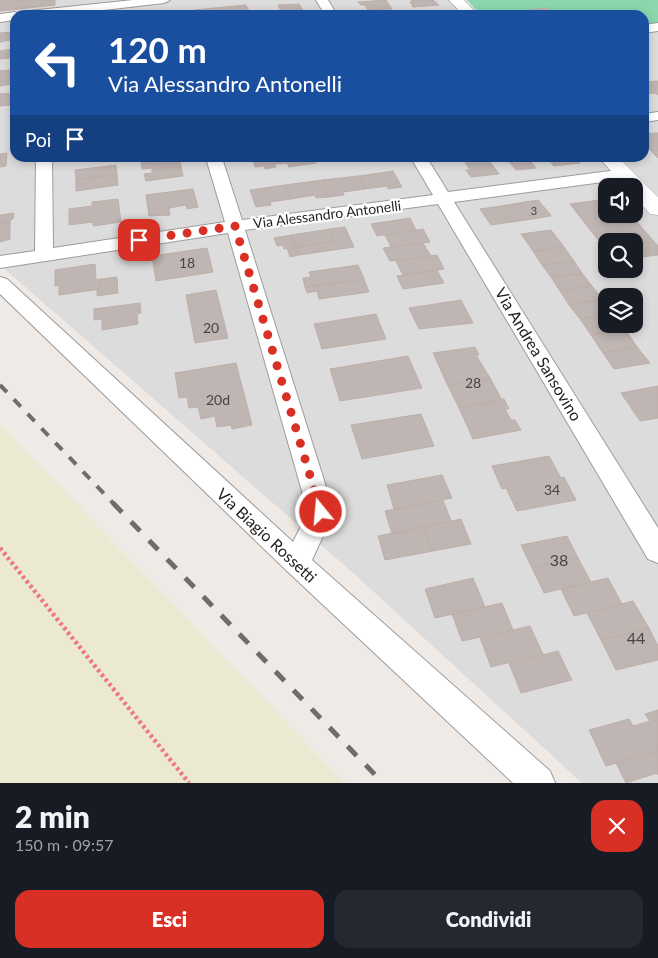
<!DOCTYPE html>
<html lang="it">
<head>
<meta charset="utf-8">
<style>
  body { margin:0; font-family:Lato,sans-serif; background:#242831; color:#f1f3f6; height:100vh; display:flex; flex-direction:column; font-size:19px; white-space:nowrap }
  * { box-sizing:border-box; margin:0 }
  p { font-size:16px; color:#9ea1a6 }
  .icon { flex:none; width:28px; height:28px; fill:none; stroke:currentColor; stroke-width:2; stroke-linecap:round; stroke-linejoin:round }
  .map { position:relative; height:783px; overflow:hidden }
  .details { display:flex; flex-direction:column; background:#171b24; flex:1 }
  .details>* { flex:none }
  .hud { position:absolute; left:10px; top:10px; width:639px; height:152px; border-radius:15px; box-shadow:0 2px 8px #0003; background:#1a4fa0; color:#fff; overflow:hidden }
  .fabs { position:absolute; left:598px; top:178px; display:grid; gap:10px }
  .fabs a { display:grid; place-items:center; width:45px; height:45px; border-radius:10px; background:#171b24; box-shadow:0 2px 8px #0003; font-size:25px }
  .pin { position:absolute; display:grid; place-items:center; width:42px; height:42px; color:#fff; margin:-21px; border-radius:10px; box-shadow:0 2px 8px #0006 }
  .me { position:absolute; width:55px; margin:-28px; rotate:343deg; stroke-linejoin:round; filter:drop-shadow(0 0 4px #0008) }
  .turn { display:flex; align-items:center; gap:18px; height:105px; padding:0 15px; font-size:22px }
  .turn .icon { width:65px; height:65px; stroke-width:2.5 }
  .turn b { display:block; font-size:35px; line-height:42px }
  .then { display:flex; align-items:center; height:48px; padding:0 15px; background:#0003; gap:10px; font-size:19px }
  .round { display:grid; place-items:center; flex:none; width:52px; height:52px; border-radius:15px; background:#242831 }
  .headline { display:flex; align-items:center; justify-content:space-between; height:85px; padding:0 15px }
  h1 { font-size:30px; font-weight:800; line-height:38px }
  .cta { display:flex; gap:10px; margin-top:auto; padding:10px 15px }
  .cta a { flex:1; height:58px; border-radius:15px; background:#d93025; color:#fff; font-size:20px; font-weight:800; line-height:58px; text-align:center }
  .cta a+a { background:#242831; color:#f1f3f6 }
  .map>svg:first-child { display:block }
  .residential { fill:#dddcdc; fill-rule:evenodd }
  .farmland { fill:#ece9d2 }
  .pitch { fill:#8ad7ad }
  .building { fill:#bfb5b2; stroke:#bfafa9 }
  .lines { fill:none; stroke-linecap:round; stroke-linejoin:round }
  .minor-casing { stroke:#9c9c9c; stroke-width:2 }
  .tertiary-casing { stroke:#9c9c9c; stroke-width:1 }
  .path { stroke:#ee777f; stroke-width:4.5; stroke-dasharray:3 3; stroke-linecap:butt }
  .minor { fill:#fff; fill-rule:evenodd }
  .tertiary { fill:#fff; fill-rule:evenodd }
  .rail-far1 { stroke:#6d6d6d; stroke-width:4; stroke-dasharray:10 10; stroke-linecap:butt }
  .rail { stroke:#6d6d6d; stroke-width:5; stroke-dasharray:13 13; stroke-linecap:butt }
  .route { stroke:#d93025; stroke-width:9; stroke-dasharray:0 16.2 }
  .labels { text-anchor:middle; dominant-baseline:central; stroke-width:4.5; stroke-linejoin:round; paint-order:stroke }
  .far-number-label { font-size:11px; fill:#474444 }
  .far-street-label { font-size:14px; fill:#1f1f1f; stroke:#fff }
  .number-label { font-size:14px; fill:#474444 }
  .street-label { font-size:16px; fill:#1f1f1f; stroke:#fff }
  .near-number-label { font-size:16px; fill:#474444 }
</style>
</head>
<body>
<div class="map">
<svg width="658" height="783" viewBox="0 0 658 783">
  <rect width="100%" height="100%" fill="#efeae6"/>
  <path class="residential" d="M0,0H467L481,15H15V158H644V30L658,28V783H582L351,571L0,265ZM606,186H634V214H606ZM606,241H634V269H606ZM606,296H634V324H606Z"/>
  <path class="farmland" d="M0,424L345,783H0Z"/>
  <path class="pitch" d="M467,0H658V28L644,30V15H481Z"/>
  <path class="building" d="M0,0H55V5L0,11Z
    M386,0L392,9L368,10L365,5H361L358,2Z
    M411,0H433L439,5L413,7L410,2H413Z
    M299,4L306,15H283L278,5Z
    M246,5L251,15H196L194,10Z
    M547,8L555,15H535L529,10Z
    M449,10L453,15H423L421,13Z
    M15,32V39L0,42V33Z
    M12,49V58L0,59V51Z
    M11,70L12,84L0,86V71Z
    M658,81V95L655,93L644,94V82Z
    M12,93V105L0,106V94Z
    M657,133H658V158L644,144V134Z
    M7,153L6,166L0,167V154Z
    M171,158H179L181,166L152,170V168L142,169L141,161Z
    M252,158H314L316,163L289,167L287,163L275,164L276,167L265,169L264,166L255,167Z
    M476,158H487L499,174L471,177L466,170H470L463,159Z
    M506,158H528L536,168L516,170Z
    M547,158H575L580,163L554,166Z
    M116,165L117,174L76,180L75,170Z
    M181,166L183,176L146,181L144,174L152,173V170Z
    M393,171L402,187L388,189L387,186L365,189L359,176Z
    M117,174L118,185L76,191V180Z
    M359,176L365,189L343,192L344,195L329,197L322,180Z
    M322,180L329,197L316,198L315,195L291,199L285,185Z
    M285,185L291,199L270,202L271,205L256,207L250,190Z
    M193,189L198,207L187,209L186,205L169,208L170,215L149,216L146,195Z
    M118,199L121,222L93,226V222L69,225V209L92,206V202Z
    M606,199V214H630L658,246V255L634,258V241H606V250L570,204Z
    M538,200L550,214L551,216L532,219L519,203Z
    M519,203L532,219L512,222L501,206Z
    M501,206L512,222L491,225L480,209Z
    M14,213L13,219H11L10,222L0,224V215Z
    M410,218L416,230L377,236L371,224Z
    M10,222V239L0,242V224Z
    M345,227L354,247L299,255L296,247L334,241L330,229Z
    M330,229L334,241L296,247L291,235Z
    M423,229L430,242L391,247L385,235Z
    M551,230L564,247L533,251L521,234Z
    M291,235L296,247L284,249L283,245L277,246L274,238Z
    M423,243L431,256L390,261L383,248Z
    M296,247L299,255L290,257L287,248Z
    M564,247L574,261L542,265L533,251Z
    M207,248L213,272L156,281L152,256Z
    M437,255L444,269L403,275L396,261Z
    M574,261L582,273L551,277L542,265Z
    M95,264L96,280L101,279V289L59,295V285L55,286V270Z
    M358,265L364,279L305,287L303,278L311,277L309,272Z
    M437,270L444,283L403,289L397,276Z
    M582,273L592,286L560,291L551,277Z
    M117,277L118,293L97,296V289H101V279Z
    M364,279L369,292L319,299L317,291L307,293L305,287Z
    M592,286L602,299L569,305L560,291Z
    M216,290L228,338L195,343L186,295Z
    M602,299L606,305V315L580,319L569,305Z
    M461,300L473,323L419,329L409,308Z
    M140,303L141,313L137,314L138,324L102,330V319L94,320V309Z
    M376,314L386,339L322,349L314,324Z
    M606,315V324H620L625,329L591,335L580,319Z
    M625,329L637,347L603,353L591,335Z
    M475,347L479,355H476L490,378L448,386L433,353Z
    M637,347L650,363L614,369L603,353Z
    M408,356L422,388L340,401L330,369Z
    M236,363L252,425L232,429L231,425L217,427L215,416L201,419L198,407L189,408L187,397L179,398L175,373Z
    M490,378L502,400L459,408L448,386Z
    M658,386V418L640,421L621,393Z
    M504,399L509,409H505L511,420H515L521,430L473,439L459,408Z
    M421,414L434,446L362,459L351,425Z
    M549,456L561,478L564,477L576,500L517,511L506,488L502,489L492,466Z
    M442,475L452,498L394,509L387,485Z
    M443,500L451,521L392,534L385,511Z
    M461,519L471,544L433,551L424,527Z
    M424,527L433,551L385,560L378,536Z
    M567,536L578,558L532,568L521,545Z
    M578,558L591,582L544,593L532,568Z
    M473,578L485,607L435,618L425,589Z
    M608,578L622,604L574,616L561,589Z
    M633,601L649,628L601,640L587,613Z
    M502,603L513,630L462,641L452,614Z
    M530,626L543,654L491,667L480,638Z
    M649,628L658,646V660L616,670L601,640Z
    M558,651L572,680L521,693L509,663Z
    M658,710V751L606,766L589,730L629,719L633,726L650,721L645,714Z
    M658,751V775L657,773L626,783L616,763Z"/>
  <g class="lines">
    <defs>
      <path id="minor" d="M133,0H170L164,3L61,15H23L29,11Z
        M316,0H328L337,15H325Z
        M15,12L20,15H15V20L0,22V14Z
        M658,23V31L644,33V25Z
        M658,112V120L644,122V114Z
        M36,158H52L53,248L225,222L206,158H222L242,220L433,195L411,158H427L448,192L625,169L631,171L633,174L631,177L625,179L454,202L658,528V563L648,559L438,204L245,230L334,512L312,560L550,771L555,783H513L287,571L0,294V277L7,279L293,542L308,512L228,233L0,268V256L35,251Z"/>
      <path id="tertiary" d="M449,0H464L478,15H463Z
        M599,158H619L658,197V215L650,214L634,196V186H625Z"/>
    </defs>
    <use href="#minor" class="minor-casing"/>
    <use href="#tertiary" class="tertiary-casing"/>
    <path class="path" d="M0,548L189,783"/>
    <use href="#minor" class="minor"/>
    <use href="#tertiary" class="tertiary"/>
    <path class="rail-far1" d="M0,385L114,504"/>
    <path class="rail" d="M113,503L383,783"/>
  </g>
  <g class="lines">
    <path class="route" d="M139,240L235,226L321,512"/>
  </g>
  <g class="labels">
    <g class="far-number-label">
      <text x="534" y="210">3</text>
    </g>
    <g class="far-street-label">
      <text transform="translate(327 214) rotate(-7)">Via Alessandro Antonelli</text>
    </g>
    <g class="number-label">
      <text x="187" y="262">18</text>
      <text x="211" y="327">20</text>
      <text x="473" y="382">28</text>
      <text x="218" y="399">20d</text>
      <text x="552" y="489">34</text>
    </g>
    <g class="street-label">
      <text transform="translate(539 354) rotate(59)">Via Andrea Sansovino</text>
      <text transform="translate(267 535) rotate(43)">Via Biagio Rossetti</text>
    </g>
    <g class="near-number-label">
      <text x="559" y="559">38</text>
      <text x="636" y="637">44</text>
    </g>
  </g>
</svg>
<div class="fabs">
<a><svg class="icon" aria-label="sound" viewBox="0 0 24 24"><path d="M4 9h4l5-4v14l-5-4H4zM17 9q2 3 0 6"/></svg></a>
<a><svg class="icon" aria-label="search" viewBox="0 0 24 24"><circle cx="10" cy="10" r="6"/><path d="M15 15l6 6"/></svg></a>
<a><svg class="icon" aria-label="layers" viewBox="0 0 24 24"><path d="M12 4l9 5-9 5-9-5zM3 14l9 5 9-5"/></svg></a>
</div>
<div class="pin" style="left:139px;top:240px;background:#d93025"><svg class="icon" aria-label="arrive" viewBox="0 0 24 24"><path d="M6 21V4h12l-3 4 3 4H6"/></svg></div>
<svg class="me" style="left:321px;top:512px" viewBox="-20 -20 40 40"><circle r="17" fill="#d93025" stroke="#fff" stroke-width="3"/><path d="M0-11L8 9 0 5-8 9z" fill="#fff"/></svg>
<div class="hud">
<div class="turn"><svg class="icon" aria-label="left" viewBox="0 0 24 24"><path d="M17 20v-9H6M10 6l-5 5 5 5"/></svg><div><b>120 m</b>Via Alessandro Antonelli</div></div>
<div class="then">Poi<svg class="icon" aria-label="arrive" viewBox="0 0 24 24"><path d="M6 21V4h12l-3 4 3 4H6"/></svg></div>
</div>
</div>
<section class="details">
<div class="headline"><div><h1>2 min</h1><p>150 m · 09:57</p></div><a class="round" style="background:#d93025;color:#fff"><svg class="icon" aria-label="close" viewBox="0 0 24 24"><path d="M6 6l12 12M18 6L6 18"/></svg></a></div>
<div class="cta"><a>Esci</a><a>Condividi</a></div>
</section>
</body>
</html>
